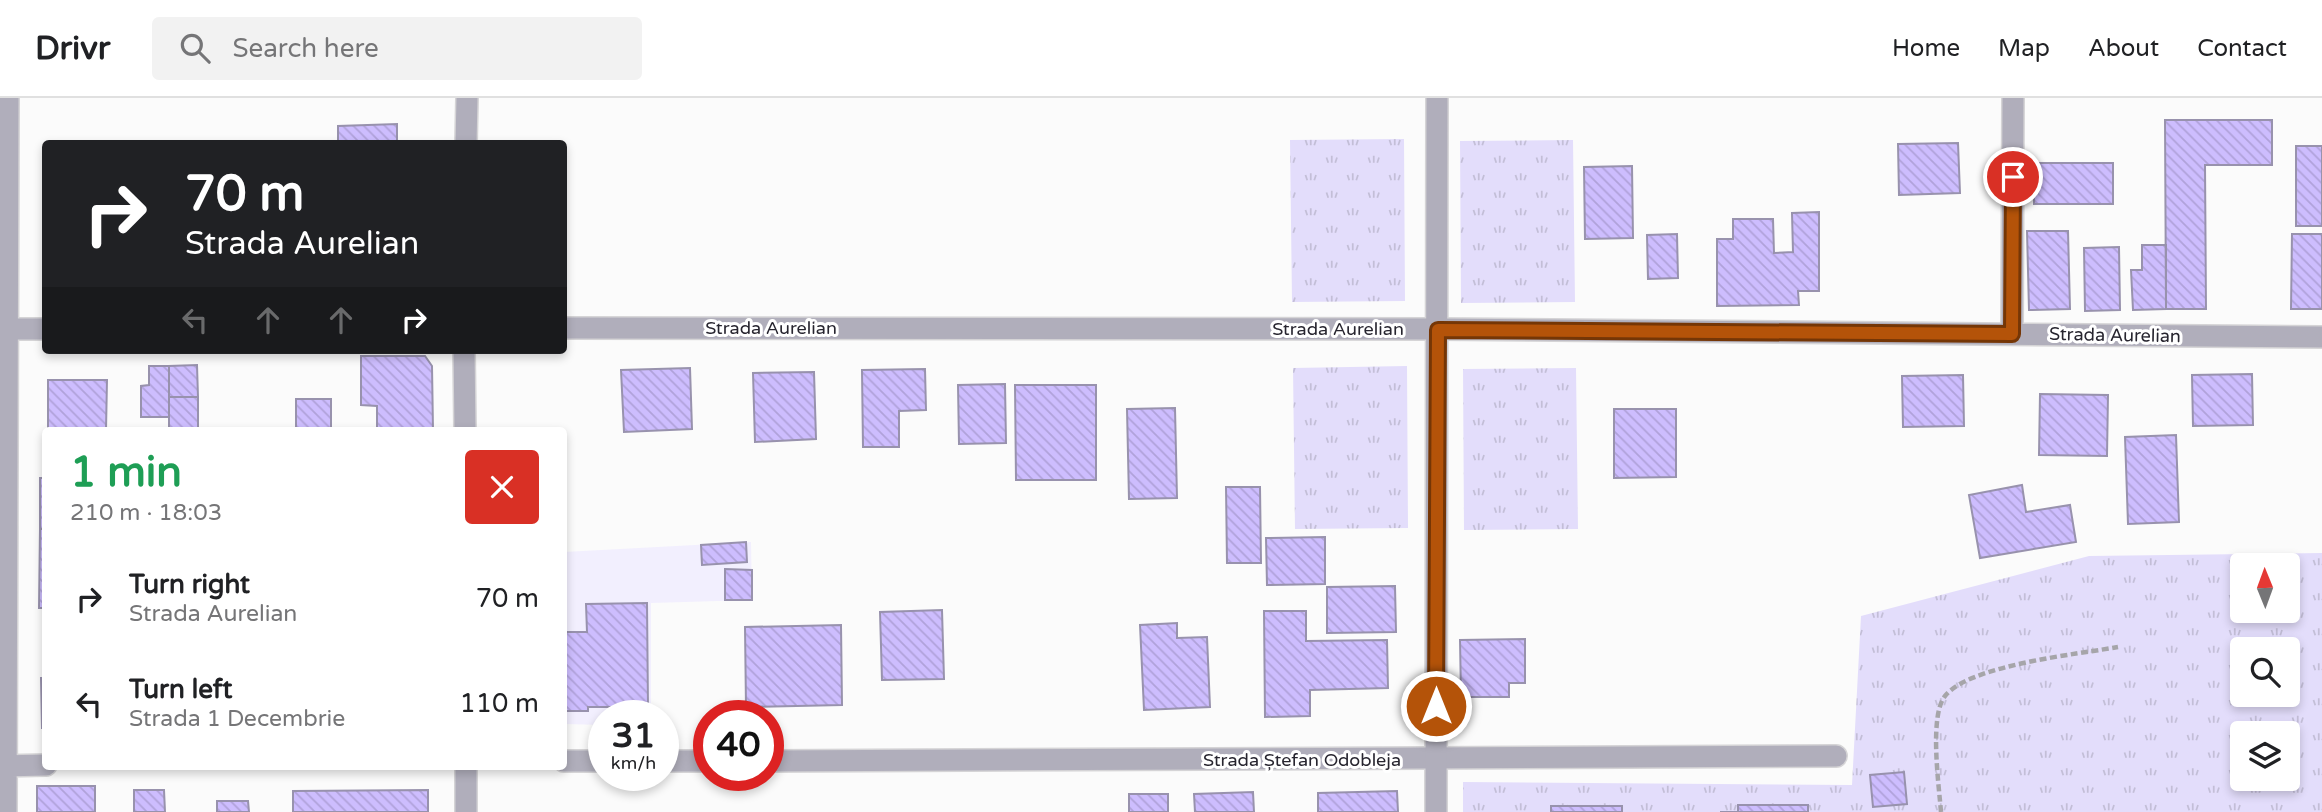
<!DOCTYPE html>
<html lang="en">
<head>
<meta charset="utf-8">
<style>
  body { margin:0; font-family:"Varela Round",sans-serif; background:#f2f2f2; color:#202124; height:100vh; display:flex; flex-direction:column; font-size:26px; white-space:nowrap }
  * { box-sizing:border-box; margin:0 }
  p { font-size:23px; color:#757577 }
  .icon { flex:none; width:38px; height:38px; fill:none; stroke:currentColor; stroke-width:2; stroke-linecap:round; stroke-linejoin:round }
  .map { position:relative; flex:1; overflow:hidden }
  .sheet { position:absolute; left:42px; top:329px; width:525px; height:343px; display:flex; flex-direction:column; background:#fff; border-radius:7px; box-shadow:0 4px 10px #0003 }
  .sheet>* { flex:none }
  .guide { position:absolute; left:42px; top:42px; width:525px; height:214px; border-radius:7px; box-shadow:0 4px 10px #0003; background:#202124; color:#fff; overflow:hidden }
  .needle { width:46px; rotate:359deg }
  .buttons { position:absolute; left:2230px; top:455px; display:grid; gap:14px }
  .buttons a { display:grid; place-items:center; width:70px; height:70px; border-radius:7px; background:#fff; box-shadow:0 4px 10px #0003; font-size:35px }
  .speed { position:absolute; left:588px; top:602px; display:flex; gap:14px; font-size:35px; font-weight:700; text-align:center }
  .speed>* { display:grid; place-content:center; width:91px; height:91px; border-radius:50%; background:#fff; box-shadow:0 4px 10px #0003; line-height:1 }
  .speed small { font-size:18px; font-weight:400 }
  .speed .limit { border:10px solid #d22; background:#fff; color:#111 }
  .pin { position:absolute; display:grid; place-items:center; width:60px; height:60px; color:#fff; margin:-30px; border:4px solid #fff; border-radius:50%; box-shadow:0 2px 7px #0007 }
  .me { position:absolute; width:77px; margin:-38px; rotate:0deg; stroke-linejoin:round; filter:drop-shadow(0 0 5px #0008) }
  .turn { display:flex; align-items:center; gap:24px; height:147px; padding:0 28px; font-size:32px }
  .turn .icon { width:91px; height:91px; stroke-width:2.5 }
  .turn b { display:block; font-size:49px; line-height:60px }
  .lanes { display:flex; align-items:center; height:66px; padding:0 28px; background:#0003; justify-content:center; gap:35px; direction:ltr }
  .lanes .off { opacity:.35 }
  .round { display:grid; place-items:center; flex:none; width:74px; height:74px; border-radius:7px; background:#f2f2f2 }
  .headline { display:flex; align-items:center; justify-content:space-between; height:119px; padding:0 28px }
  h1 { font-size:42px; font-weight:800; line-height:52px; color:#1e9e55 }
  ul { padding:0; list-style:none }
  li { display:flex; align-items:center; gap:21px; height:105px; padding:0 28px }
  li div { flex:1 }
  li b { display:block; font-size:26px }
  li em { font-style:normal }
  header { display:flex; align-items:center; gap:42px; box-sizing:border-box; height:98px; padding:0 35px; background:#fff; border-bottom:2px solid #e0e0e0 }
  header strong { font-size:33px }
  nav { display:flex; gap:38px; margin-inline-start:auto; font-size:24px }
  .search { width:490px; height:63px; background:#f2f2f2; display:flex; align-items:center; gap:18px; box-sizing:border-box; padding:0 24px; border-radius:7px; color:#757577; font-size:26px }
  .map>svg:first-child { display:block }
  .built { fill:#f2effe }
  .park { fill:url(#park-tufts); fill-rule:evenodd }
  .building { fill:url(#building-back-hatch); stroke:#9892ad; stroke-width:2 }
  .lines { fill:none; stroke-linecap:round; stroke-linejoin:round }
  .minor-casing { stroke:#d5d4d6; stroke-width:24 }
  .tertiary-casing { stroke:#d5d4d6; stroke-width:24 }
  .path { stroke:#a6a5a9; stroke-width:4.5; stroke-dasharray:7 3.5; stroke-linecap:butt }
  .minor { stroke:#b0aebb; stroke-width:21 }
  .tertiary { stroke:#b0aebb; stroke-width:21 }
  .route-casing { stroke:#753606; stroke-width:18 }
  .route { stroke:#b45309; stroke-width:12 }
  .labels { text-anchor:middle; dominant-baseline:central; stroke-width:6; stroke-linejoin:round; paint-order:stroke }
  .street-label { font-size:18px; fill:#27252f; stroke:#fff }
</style>
</head>
<body>
<header>
<strong>Drivr</strong>
<div class="search"><svg class="icon" aria-label="search" viewBox="0 0 24 24"><circle cx="10" cy="10" r="6"/><path d="M15 15l6 6"/></svg>Search here</div>
<nav><a>Home</a><a>Map</a><a>About</a><a>Contact</a></nav>
</header>
<div class="map">
<svg width="2322" height="714" viewBox="0 0 2322 714">
  <defs>
    <pattern id="park-tufts" width="24" height="20" patternUnits="userSpaceOnUse" patternTransform="scale(1.75)"><rect width="24" height="20" fill="#e3ddfb"/><path d="M3 7l-1-3M5 7V3M7 7l1-3M15 17l-1-3M17 17v-4M19 17l1-3" fill="none" stroke="#c3bed7"/></pattern>
    <pattern id="building-back-hatch" width="6" height="6" patternUnits="userSpaceOnUse" patternTransform="scale(1.75)"><rect width="6" height="6" fill="#cdbdfe"/><path d="M-1 5l2 2M0 0l6 6M5-1l2 2" fill="none" stroke="#b0a2da"/></pattern>
  </defs>
  <rect width="100%" height="100%" fill="#fbfbfb"/>
  <path class="built" d="M751,444L752,502L651,505V618H604V627L564,626V454Z"/>
  <path class="park" d="M1404,41L1405,203L1292,204L1290,42Z
    M1573,42L1575,204L1461,205L1460,43Z
    M1407,268L1408,430L1295,431L1293,270Z
    M1576,270L1578,431L1464,432L1463,271Z
    M2322,455V714H1463V684L1852,687L1861,518L2089,458ZM2242,467H2287V513H2242ZM2242,551H2287V597H2242ZM2242,635H2287V681H2242Z"/>
  <path class="building" d="M2165,22H2272V67H2205L2206,211H2166Z
    M397,26V46H338V28Z
    M1958,45L1960,95L1899,97L1898,46Z
    M2296,48H2322V128H2296Z
    M2034,65H2113V106H2034Z
    M1632,68L1633,140L1585,141L1584,69Z
    M1819,114V193H1798L1799,207L1717,208V141H1733V121H1773L1774,155L1793,154L1792,115Z
    M2027,133H2068L2070,211L2029,212Z
    M1677,136L1678,180L1648,181L1647,137Z
    M2292,136H2322V211H2291Z
    M2142,147H2166V211L2133,212L2131,172H2142Z
    M2119,149L2120,212L2085,213L2084,150Z
    M361,258H425L432,268L433,332H377V308L361,307Z
    M197,267L198,299H169V268Z
    M149,268H169V319H141V288L149,287Z
    M690,270L692,331L624,334L621,272Z
    M925,271L926,312L899,313V349H863L862,272Z
    M814,274L816,341L755,344L753,275Z
    M2252,276L2253,327L2193,328L2192,277Z
    M1963,277L1964,328L1903,329L1902,278Z
    M48,282H107L106,332H48Z
    M1005,286L1006,345L959,346L958,287Z
    M1015,287H1096V382H1016Z
    M2040,296L2108,297L2107,358L2039,357Z
    M169,299H198V332H169Z
    M296,301H331V332H296Z
    M1175,310L1177,400L1129,401L1127,311Z
    M1614,311H1676V379L1614,380Z
    M2176,337L2179,424L2128,426L2125,339Z
    M40,380H46V431H40Z
    M2022,387L2026,414L2070,407L2076,444L1980,460L1969,397Z
    M1226,389H1260L1261,465H1227Z
    M40,431H46V510H39Z
    M1325,439V486L1267,487L1266,440Z
    M746,444L747,464L702,467L701,447Z
    M725,471L752,472V502H725Z
    M1395,488L1396,534L1327,535V489Z
    M647,505L648,609H588V613H564V534H587L586,506Z
    M942,512L944,581L882,582L880,514Z
    M1264,513H1306V543L1387,542L1388,590L1310,592V618L1265,619Z
    M1177,525V540L1207,539L1210,609L1144,612L1140,527Z
    M841,527L842,607L746,609L745,529Z
    M1525,541V585H1509V599H1461L1460,542Z
    M41,580H46V630H42Z
    M1904,674L1907,706L1873,709L1870,677Z
    M37,688H95V714H37Z
    M134,692H164L165,714H134Z
    M428,692V714H293V693Z
    M1397,693L1398,714H1318V695Z
    M1253,694L1254,714H1195L1194,696Z
    M1129,696H1168V714H1129Z
    M217,703H248L249,714H217Z
    M1738,707H1808V714H1720H1738Z
    M1551,708H1622V714H1551Z"/>
  <g class="lines">
    <defs>
      <path id="minor" d="M564,230L1438,231L2322,239
        M0,231H46
        M2012,236L2013,0
        M564,663H604
        M663,663H709
        M768,663L1836,658
        M0,668L46,667
        M6,714L8,0"/>
      <path id="tertiary" d="M466,46L467,0
        M464,252L465,332
        M466,714V668
        M1436,714L1437,0"/>
    </defs>
    <use href="#minor" class="minor-casing"/>
    <use href="#tertiary" class="tertiary-casing"/>
    <path class="path" d="M1941,714C1939,688 1929,618 1945,598C1969,567 2079,556 2118,549"/>
    <use href="#minor" class="minor"/>
    <use href="#tertiary" class="tertiary"/>
  </g>
  <g class="lines">
    <defs>
      <path id="route" d="M1436,608L1438,232L2012,236L2013,79"/>
    </defs>
    <use href="#route" class="route-casing"/>
    <use href="#route" class="route"/>
  </g>
  <g class="labels">
    <g class="street-label">
      <text x="771" y="230">Strada Aurelian</text>
      <text x="1338" y="231">Strada Aurelian</text>
      <text transform="translate(2115 237) rotate(1)">Strada Aurelian</text>
      <text x="1302" y="662">Strada Ștefan Odobleja</text>
    </g>
  </g>
</svg>
<div class="buttons">
<a><svg class="needle" viewBox="-14 -14 28 28"><path d="M0-13l5 13h-10z" fill="#e53935"/><path d="M0 13l5-13h-10z" fill="#757577"/></svg></a>
<a><svg class="icon" aria-label="search" viewBox="0 0 24 24"><circle cx="10" cy="10" r="6"/><path d="M15 15l6 6"/></svg></a>
<a><svg class="icon" aria-label="layers" viewBox="0 0 24 24"><path d="M12 4l9 5-9 5-9-5zM3 14l9 5 9-5"/></svg></a>
</div>
<div class="speed"><div>31<small>km/h</small></div><div class="limit">40</div></div>
<div class="pin" style="left:2013px;top:79px;background:#d93025"><svg class="icon" aria-label="arrive" viewBox="0 0 24 24"><path d="M6 21V4h12l-3 4 3 4H6"/></svg></div>
<svg class="me" style="left:1436px;top:608px" viewBox="-20 -20 40 40"><circle r="17" fill="#b45309" stroke="#fff" stroke-width="3"/><path d="M0-11L8 9 0 5-8 9z" fill="#fff"/></svg>
<div class="guide">
<div class="turn"><svg class="icon" aria-label="right" viewBox="0 0 24 24"><path d="M7 20v-9h11M14 6l5 5-5 5"/></svg><div><b>70 m</b>Strada Aurelian</div></div>
<div class="lanes"><svg class="icon off" aria-label="left" viewBox="0 0 24 24"><path d="M17 20v-9H6M10 6l-5 5 5 5"/></svg><svg class="icon off" aria-label="ahead" viewBox="0 0 24 24"><path d="M12 20V5M6 11l6-6 6 6"/></svg><svg class="icon off" aria-label="ahead" viewBox="0 0 24 24"><path d="M12 20V5M6 11l6-6 6 6"/></svg><svg class="icon" aria-label="right" viewBox="0 0 24 24"><path d="M7 20v-9h11M14 6l5 5-5 5"/></svg></div>
</div>
<section class="sheet">
<div class="headline"><div><h1>1 min</h1><p>210 m · 18:03</p></div><a class="round" style="background:#d93025;color:#fff"><svg class="icon" aria-label="close" viewBox="0 0 24 24"><path d="M6 6l12 12M18 6L6 18"/></svg></a></div>
<ul>
<li><svg class="icon" aria-label="right" viewBox="0 0 24 24"><path d="M7 20v-9h11M14 6l5 5-5 5"/></svg><div><b>Turn right</b><p>Strada Aurelian</p></div><em>70 m</em></li>
<li><svg class="icon" aria-label="left" viewBox="0 0 24 24"><path d="M17 20v-9H6M10 6l-5 5 5 5"/></svg><div><b>Turn left</b><p>Strada 1 Decembrie</p></div><em>110 m</em></li>
</ul>
</section>
</div>
</body>
</html>
